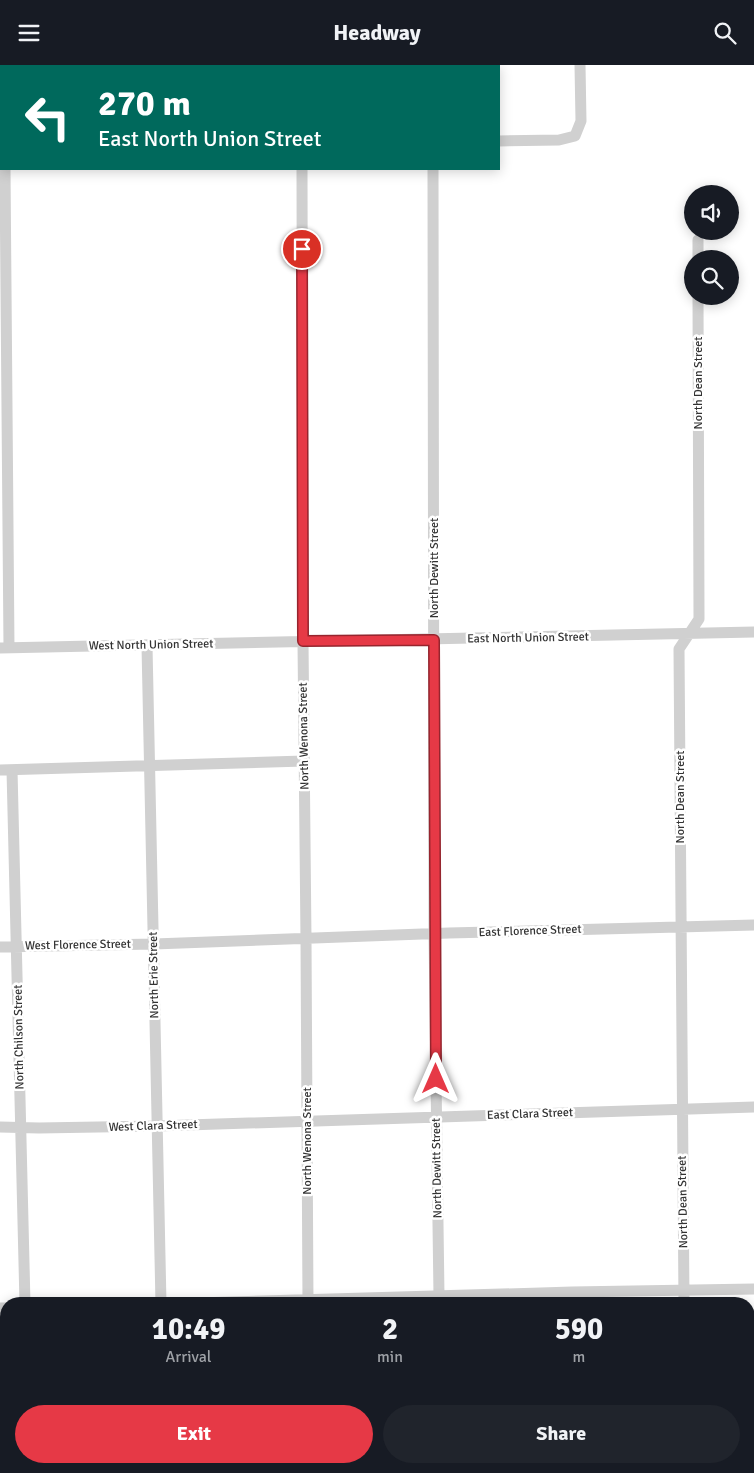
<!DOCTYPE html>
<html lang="en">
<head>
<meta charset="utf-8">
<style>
  body { margin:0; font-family:Signika,sans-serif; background:#20242c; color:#f1f3f6; height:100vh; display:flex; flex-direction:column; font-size:19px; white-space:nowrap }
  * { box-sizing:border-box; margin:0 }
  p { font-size:16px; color:#9ea1a6 }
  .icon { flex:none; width:28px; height:28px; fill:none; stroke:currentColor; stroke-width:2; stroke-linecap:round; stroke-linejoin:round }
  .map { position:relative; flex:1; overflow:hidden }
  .side { position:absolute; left:0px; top:1232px; width:755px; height:176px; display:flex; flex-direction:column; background:#171b24; border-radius:20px 20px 0 0; box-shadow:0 2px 12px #0003 }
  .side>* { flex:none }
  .hud { position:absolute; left:0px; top:0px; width:500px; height:105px; box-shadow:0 2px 12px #0003; background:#00695c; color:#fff; overflow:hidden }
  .buttons { position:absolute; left:684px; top:120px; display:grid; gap:10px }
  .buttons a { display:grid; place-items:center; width:55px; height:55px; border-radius:50%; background:#171b24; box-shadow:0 2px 12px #0003; font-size:25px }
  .pin { position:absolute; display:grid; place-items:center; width:42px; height:42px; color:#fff; margin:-21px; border:2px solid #fff; border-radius:50%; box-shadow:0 1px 5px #0007 }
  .me { position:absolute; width:55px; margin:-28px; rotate:0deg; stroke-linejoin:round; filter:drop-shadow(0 0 4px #0008) }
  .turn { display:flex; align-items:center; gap:18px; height:105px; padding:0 15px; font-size:22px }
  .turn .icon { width:65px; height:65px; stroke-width:2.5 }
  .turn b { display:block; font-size:35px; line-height:42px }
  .eta { display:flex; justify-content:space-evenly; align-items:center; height:85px; text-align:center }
  .eta b { font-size:30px; font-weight:700; line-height:35px }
  .button { display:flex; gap:10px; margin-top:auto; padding:10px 15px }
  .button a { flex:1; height:58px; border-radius:30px; background:#e63946; color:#fff; font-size:20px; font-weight:700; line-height:58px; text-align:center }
  .button a+a { background:#20242c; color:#f1f3f6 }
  header { display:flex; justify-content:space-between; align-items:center; height:65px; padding:0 15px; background:#171b24; font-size:22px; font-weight:700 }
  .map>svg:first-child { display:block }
  .green { fill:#e6ecdf }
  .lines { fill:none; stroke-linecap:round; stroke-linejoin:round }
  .path { stroke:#cdcdcd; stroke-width:2; stroke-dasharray:2.5 2.5; stroke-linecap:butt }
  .minor { stroke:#d0d0d0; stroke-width:11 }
  .route-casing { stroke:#96252e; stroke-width:12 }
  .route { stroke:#e63946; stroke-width:9 }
  .labels { text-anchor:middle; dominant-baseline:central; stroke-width:5; stroke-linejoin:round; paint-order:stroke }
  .street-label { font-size:12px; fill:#333; stroke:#fff }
</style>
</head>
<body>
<header><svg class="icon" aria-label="menu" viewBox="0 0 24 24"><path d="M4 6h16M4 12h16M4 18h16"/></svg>Headway<svg class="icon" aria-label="search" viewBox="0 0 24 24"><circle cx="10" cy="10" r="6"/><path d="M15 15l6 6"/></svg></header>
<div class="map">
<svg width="754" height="1408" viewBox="0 0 754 1408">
  <rect width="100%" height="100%" fill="#fff"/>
  <path class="green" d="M680,1403V1408H488V1403Z"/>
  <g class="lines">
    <path class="path" d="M559,1408L560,1402"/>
    <path class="minor" d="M5,0V1
      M301,0V1
      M431,0V1
      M499,76L559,75L575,71L581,56L580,0
      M5,104L9,583
      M302,104L303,577L306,874L308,1239
      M433,104L434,869L439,1231
      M698,175V194
      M147,581L161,1239
      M0,583L754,567
      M0,705L304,696
      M12,705L25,1239
      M0,882L154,879L449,868L754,860
      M0,1062L39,1063L157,1061L754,1042
      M163,1239L572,1227L754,1224
      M684,1239L679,584L699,554L698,231
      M0,1243H6
      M749,1377H754
      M166,1402V1408
      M308,1402V1408
      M422,1402V1408
      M687,1402V1408
      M0,1404L39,1402"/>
  </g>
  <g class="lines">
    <defs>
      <path id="route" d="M302,184L303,576L434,575L436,1014"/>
    </defs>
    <use href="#route" class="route-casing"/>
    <use href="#route" class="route"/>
  </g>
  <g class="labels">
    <g class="street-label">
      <text transform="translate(698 318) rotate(-90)">North Dean Street</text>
      <text transform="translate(434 503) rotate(-90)">North Dewitt Street</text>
      <text transform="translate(528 573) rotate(-1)">East North Union Street</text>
      <text transform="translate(151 580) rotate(-1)">West North Union Street</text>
      <text transform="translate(304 671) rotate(-91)">North Wenona Street</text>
      <text transform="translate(680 732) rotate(-90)">North Dean Street</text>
      <text transform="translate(530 866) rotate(-2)">East Florence Street</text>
      <text transform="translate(78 880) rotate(-1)">West Florence Street</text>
      <text transform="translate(154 910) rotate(-91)">North Erie Street</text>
      <text transform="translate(19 972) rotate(-91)">North Chilson Street</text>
      <text transform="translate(530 1049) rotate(-2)">East Clara Street</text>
      <text transform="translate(153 1061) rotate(-2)">West Clara Street</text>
      <text transform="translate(307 1076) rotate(-90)">North Wenona Street</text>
      <text transform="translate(437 1103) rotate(-91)">North Dewitt Street</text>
      <text transform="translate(683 1137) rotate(-91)">North Dean Street</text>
    </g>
  </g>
</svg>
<div class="buttons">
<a><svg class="icon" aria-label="sound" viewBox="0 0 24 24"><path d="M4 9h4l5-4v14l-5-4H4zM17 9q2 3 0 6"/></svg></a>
<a><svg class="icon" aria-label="search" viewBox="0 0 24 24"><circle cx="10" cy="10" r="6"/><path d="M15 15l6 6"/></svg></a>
</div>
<div class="pin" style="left:302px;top:184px;background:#d93025"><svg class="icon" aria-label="arrive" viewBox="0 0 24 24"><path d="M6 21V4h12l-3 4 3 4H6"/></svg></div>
<svg class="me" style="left:436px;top:1014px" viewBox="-20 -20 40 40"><path d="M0-17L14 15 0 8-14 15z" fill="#e63946" stroke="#fff" stroke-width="4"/></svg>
<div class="hud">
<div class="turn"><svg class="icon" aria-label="left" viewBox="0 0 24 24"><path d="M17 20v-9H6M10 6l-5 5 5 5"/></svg><div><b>270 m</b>East North Union Street</div></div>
</div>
<section class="side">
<div class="eta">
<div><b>10:49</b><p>Arrival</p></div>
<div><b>2</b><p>min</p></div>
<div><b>590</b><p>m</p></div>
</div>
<div class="button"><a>Exit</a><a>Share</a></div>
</section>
</div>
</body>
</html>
